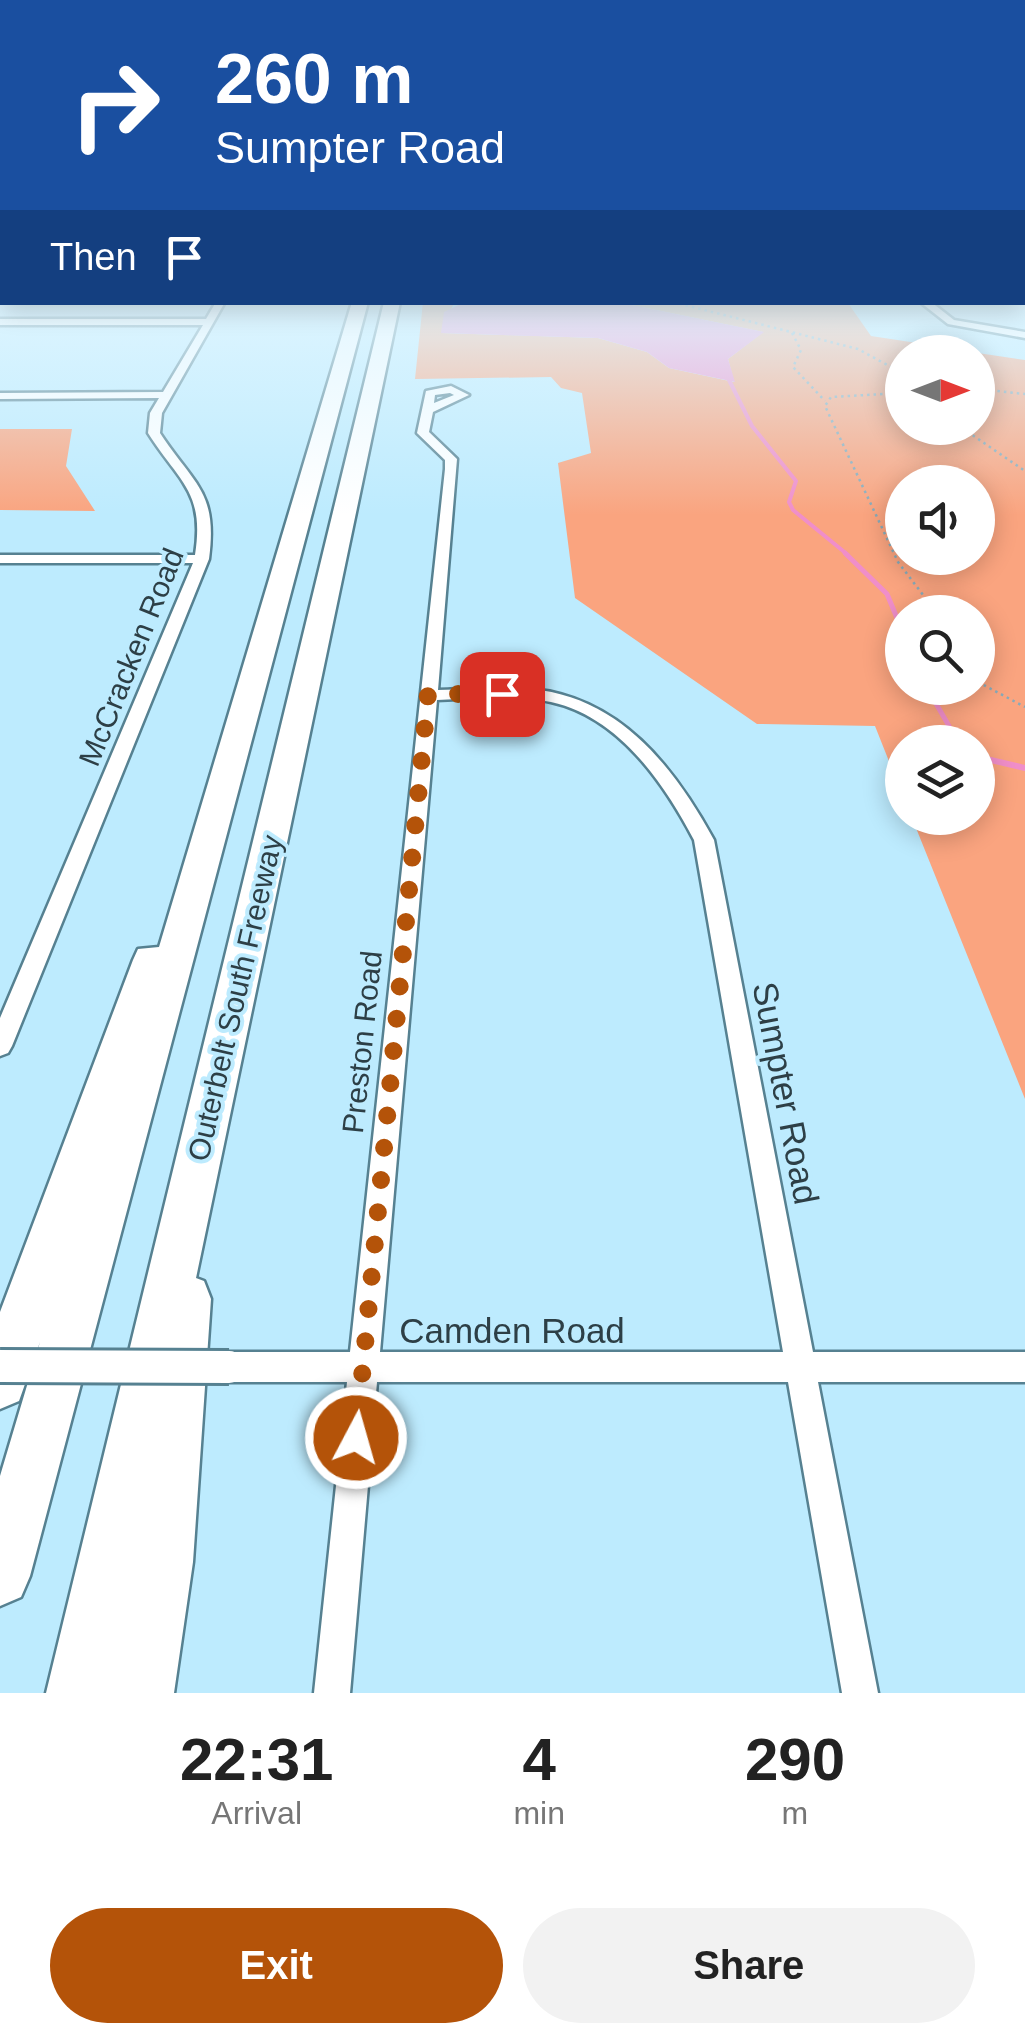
<!DOCTYPE html>
<html lang="en">
<head>
<meta charset="utf-8">
<style>
  body { margin:0; font-family:Helvetica,sans-serif; background:#f2f2f2; color:#222; height:100vh; display:flex; flex-direction:column; font-size:38px; white-space:nowrap }
  * { box-sizing:border-box; margin:0 }
  p { font-size:32px; color:#767676 }
  .icon { flex:none; width:55px; height:55px; fill:none; stroke:currentColor; stroke-width:2; stroke-linecap:round; stroke-linejoin:round }
  .map { position:relative; height:1693px; overflow:hidden }
  .drawer { display:flex; flex-direction:column; background:#fff; flex:1 }
  .drawer>* { flex:none }
  .hud { position:absolute; left:0px; top:0px; width:1025px; height:305px; box-shadow:0 5px 25px #0003; background:#1a4fa0; color:#fff; overflow:hidden }
  .needle { width:65px; rotate:90deg }
  .buttons { position:absolute; left:885px; top:335px; display:grid; gap:20px }
  .buttons a { display:grid; place-items:center; width:110px; height:110px; border-radius:50%; background:#fff; box-shadow:0 5px 25px #0003; font-size:50px }
  .pin { position:absolute; display:grid; place-items:center; width:85px; height:85px; color:#fff; margin:-42px; border-radius:20px; box-shadow:0 5px 15px #0006 }
  .me { position:absolute; width:110px; margin:-55px; rotate:6deg; stroke-linejoin:round; filter:drop-shadow(0 0 8px #0008) }
  .turn { display:flex; align-items:center; gap:35px; height:210px; padding:0 50px; font-size:45px }
  .turn .icon { width:130px; height:130px; stroke-width:2.5 }
  .turn b { display:block; font-size:70px; line-height:85px }
  .then { display:flex; align-items:center; height:95px; padding:0 50px; background:#0003; gap:20px; font-size:38px }
  .eta { display:flex; justify-content:space-evenly; align-items:center; height:170px; text-align:center }
  .eta b { font-size:60px; font-weight:700; line-height:70px }
  .action { display:flex; gap:20px; margin-top:auto; padding:20px 50px }
  .action a { flex:1; height:115px; border-radius:60px; background:#b45309; color:#fff; font-size:40px; font-weight:700; line-height:115px; text-align:center }
  .action a+a { background:#f2f2f2; color:#222 }
  .map>svg:first-child { display:block }
  .green { fill:#faa47f; fill-rule:evenodd }
  .water { fill:#f08ec9 }
  .lines { fill:none; stroke-linecap:round; stroke-linejoin:round }
  .stream-far2 { stroke:#f08ec9; stroke-width:4 }
  .stream-far1 { stroke:#f08ec9; stroke-width:5 }
  .stream { stroke:#f08ec9; stroke-width:6 }
  .street-casing { stroke:#568191; stroke-width:5 }
  .highway-casing { stroke:#568191; stroke-width:5 }
  .path { stroke:#87aab9; stroke-width:2.5; stroke-dasharray:2.5 4; stroke-linecap:butt }
  .street { fill:#fff; fill-rule:evenodd }
  .highway { fill:#fff; fill-rule:evenodd }
  .street-bridge-casing { stroke:#568191; stroke-width:38; stroke-linecap:butt }
  .street-bridge { stroke:#fff; stroke-width:32 }
  .route { stroke:#b45309; stroke-width:18; stroke-dasharray:0 32.4 }
  .labels { text-anchor:middle; dominant-baseline:central; stroke-width:8; stroke-linejoin:round; paint-order:stroke }
  .street-label { font-size:30px; fill:#2d3f46; stroke:#bdebfe }
  .near-street-label { font-size:35px; fill:#2d3f46; stroke:#bdebfe }
</style>
</head>
<body>
<div class="map">
<svg width="1025" height="1693" viewBox="0 0 1025 1693">
  <rect width="100%" height="100%" fill="#bdebfe"/>
  <path class="green" d="M423,302L463,303L453,305L442,333L598,338L647,352L669,368L734,382L728,359L763,332L622,303H848L871,336L976,352H902V428H978V353L1025,360V1099L912,818H978V742H902V794L875,726L757,724L575,598L558,463L591,453L582,393L561,388L551,377L415,379ZM902,482H978V558H902ZM902,612H978V688H902Z
    M0,429H72L66,466L95,511L0,510Z"/>
  <path class="water" d="M463,303H622L764,332L728,359L735,382L669,368L647,352L598,338L441,333L444,312Z"/>
  <g class="lines">
    <path class="stream-far2" d="M727,376L752,426L796,481L789,502L793,510L848,555"/>
    <path class="stream-far1" d="M845,553L887,594L902,630
      M927,688L949,726L948,742"/>
    <path class="stream" d="M978,757L1025,768"/>
    <defs>
      <path id="street" d="M0,279H2V285H0Z
        M1022,279H1025V285H1022Z
        M216,302H225L162,413L160,433C194,485 218,491 209,559L12,1046L8,1053L0,1056V1018L193,563H0V555H195C205,491 179,482 148,433L150,413L159,398L0,399V393L163,392L203,325H0V319H206Z
        M920,302H931L954,320L1025,332V338L948,324Z
        M451,386L469,395L433,412L429,432L457,459L438,690C469,689 500,686 531,689C620,697 674,767 714,840L813,1352H1025V1382H818L878,1693H842L788,1382H377L350,1693H314L347,1382H229L218,1378L214,1367L218,1356L229,1352H350L445,469V460L417,433L426,391ZM450,393L454,395L434,403L435,395ZM480,698C504,698 528,697 551,702C619,717 664,783 694,840L783,1352H380L437,700Z"/>
      <path id="highway" d="M352,302H368L30,1576L21,1597L0,1606V1476L40,1342L19,1401L0,1409V1312L133,960L138,949L159,947Z
        M384,302H400L196,1278L204,1281L211,1299L193,1562L174,1693H110L113,1679L110,1693H46Z"/>
    </defs>
    <use href="#street" class="street-casing"/>
    <use href="#highway" class="highway-casing"/>
    <path class="path" d="M673,302L858,349L902,373
      M792,333L801,350L793,367L825,401
      M978,389L1025,394
      M902,393L831,397L825,406L898,562L936,612
      M962,428L1025,471
      M978,682L1025,707"/>
    <use href="#street" class="street"/>
    <use href="#highway" class="highway"/>
    <defs>
      <path id="street-bridge" d="M0,1366L229,1367"/>
    </defs>
    <use href="#street-bridge" class="street-bridge-casing"/>
    <use href="#street-bridge" class="street-bridge"/>
  </g>
  <linearGradient id="sky" x2="0" y2="1"><stop stop-color="#aba5dc"/><stop offset="0.54" stop-color="#e1f6ff"/><stop offset="1" stop-color="#e1f6ff" stop-opacity="0"/></linearGradient>
  <rect width="1025" height="515" fill="url(#sky)"/>
  <g class="lines">
    <path class="route" d="M356,1438L428,694H502"/>
  </g>
  <g class="labels">
    <g class="street-label">
      <text transform="translate(131 657) rotate(-68)">McCracken Road</text>
      <text transform="translate(235 998) rotate(-77)">Outerbelt South Freeway</text>
      <text transform="translate(362 1042) rotate(-84)">Preston Road</text>
    </g>
    <g class="near-street-label">
      <text transform="translate(786 1093) rotate(79)">Sumpter Road</text>
      <text x="512" y="1330">Camden Road</text>
    </g>
  </g>
</svg>
<div class="buttons">
<a><svg class="needle" viewBox="-14 -14 28 28"><path d="M0-13l5 13h-10z" fill="#e53935"/><path d="M0 13l5-13h-10z" fill="#767676"/></svg></a>
<a><svg class="icon" aria-label="sound" viewBox="0 0 24 24"><path d="M4 9h4l5-4v14l-5-4H4zM17 9q2 3 0 6"/></svg></a>
<a><svg class="icon" aria-label="search" viewBox="0 0 24 24"><circle cx="10" cy="10" r="6"/><path d="M15 15l6 6"/></svg></a>
<a><svg class="icon" aria-label="layers" viewBox="0 0 24 24"><path d="M12 4l9 5-9 5-9-5zM3 14l9 5 9-5"/></svg></a>
</div>
<div class="pin" style="left:502px;top:694px;background:#d93025"><svg class="icon" aria-label="arrive" viewBox="0 0 24 24"><path d="M6 21V4h12l-3 4 3 4H6"/></svg></div>
<svg class="me" style="left:356px;top:1438px" viewBox="-20 -20 40 40"><circle r="17" fill="#b45309" stroke="#fff" stroke-width="3"/><path d="M0-11L8 9 0 5-8 9z" fill="#fff"/></svg>
<div class="hud">
<div class="turn"><svg class="icon" aria-label="right" viewBox="0 0 24 24"><path d="M7 20v-9h11M14 6l5 5-5 5"/></svg><div><b>260 m</b>Sumpter Road</div></div>
<div class="then">Then<svg class="icon" aria-label="arrive" viewBox="0 0 24 24"><path d="M6 21V4h12l-3 4 3 4H6"/></svg></div>
</div>
</div>
<section class="drawer">
<div class="eta">
<div><b>22:31</b><p>Arrival</p></div>
<div><b>4</b><p>min</p></div>
<div><b>290</b><p>m</p></div>
</div>
<div class="action"><a>Exit</a><a>Share</a></div>
</section>
</body>
</html>
